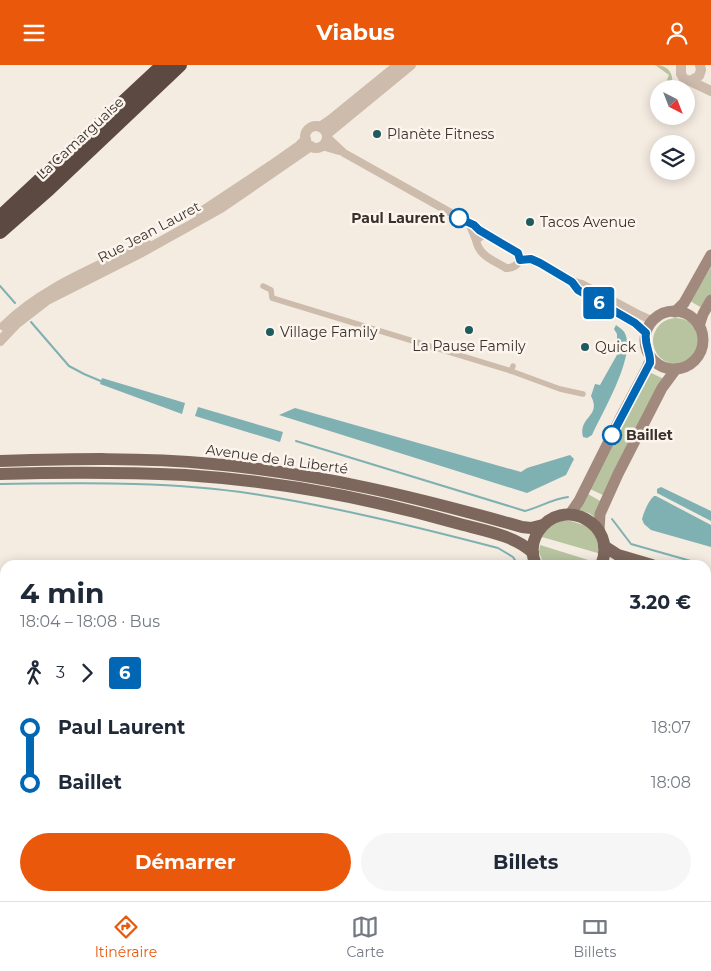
<!DOCTYPE html>
<html lang="fr">
<head>
<meta charset="utf-8">
<style>
	body { margin:0; font-family:Montserrat,sans-serif; background:#f6f6f7; color:#1f2937; height:100vh; display:flex; flex-direction:column; font-size:19px; white-space:nowrap }
	* { box-sizing:border-box; margin:0 }
	p { font-size:16px; color:#747a83 }
	.icon { flex:none; width:28px; height:28px; fill:none; stroke:currentColor; stroke-width:2; stroke-linecap:round; stroke-linejoin:round }
	.map { position:relative; flex:1; overflow:hidden }
	.drawer { position:absolute; left:0px; top:495px; width:711px; height:341px; display:flex; flex-direction:column; background:#fff; border-radius:15px 15px 0 0; box-shadow:0 2px 12px #0003 }
	.drawer>* { flex:none }
	.badge { padding:0 10px; border-radius:4px; font-size:18px; line-height:32px }
	.needle { width:32px; rotate:138deg }
	.controls { position:absolute; left:650px; top:15px; display:grid; gap:10px }
	.controls a { display:grid; place-items:center; width:45px; height:45px; border-radius:50%; background:#fff; box-shadow:0 2px 12px #0003; font-size:25px }
	.map>.badge { position:absolute; translate:-50% -50%; box-shadow:0 0 0 2px #fff }
	.legs { display:flex; align-items:center; gap:8px; height:55px; padding:0 20px; font-size:16px }
	.legs p { margin-inline-start:auto }
	.headline { display:flex; align-items:center; justify-content:space-between; height:85px; padding:0 20px }
	h1 { font-size:28px; font-weight:700; line-height:38px }
	.cta { display:flex; gap:10px; margin-top:auto; padding:10px 20px }
	.cta a { flex:1; height:58px; border-radius:30px; background:#ea580c; color:#fff; font-size:20px; font-weight:700; line-height:58px; text-align:center }
	.cta a+a { background:#f6f6f7; color:#1f2937 }
	ul { padding:0 20px; list-style:none }
	li { display:flex; align-items:center; gap:18px; height:55px; font-size:19px }
	li i { display:grid; place-items:center; width:8px; height:100%; margin:0 6px; background:currentColor }
	li i::after { content:''; width:12px; height:12px; margin:-6px; border:4px solid; border-radius:50%; background:#fff }
	li p { margin-inline-start:auto }
	li:first-child i { background:linear-gradient(#0000 50%,currentColor 0) }
	li:last-child i { background:linear-gradient(currentColor 50%,#0000 0) }
	header { display:flex; justify-content:space-between; align-items:center; height:65px; padding:0 20px; background:#ea580c; color:#fff; font-size:22px; font-weight:700 }
	.dock { display:flex; justify-content:space-around; align-items:center; height:70px; border-top:1px solid #e0e1e3; background:#fff; font-size:14px; color:#747a83 }
	.dock a { display:grid; justify-items:center; gap:2px }
	.dock .active { color:#ea580c }
	.map>svg:first-child { display:block }
	.green { fill:#b8c4a0 }
	.water { fill:#7fb0b2 }
	.lines { fill:none; stroke-linecap:round; stroke-linejoin:round }
	.stream { stroke:#7fb0b2; stroke-width:2 }
	.pedestrian { stroke:#cdbbac; stroke-width:5.5 }
	.minor { stroke:#cdbbac; stroke-width:8 }
	.tertiary { stroke:#cdbbac; stroke-width:10 }
	.secondary { stroke:#a18a7d; stroke-width:11 }
	.primary { stroke:#7d675c; stroke-width:12 }
	.motorway { stroke:#5c4a42; stroke-width:14 }
	.line-1-casing { stroke:#fff; stroke-width:11 }
	.line-1 { stroke:#0166b3; stroke-width:8 }
	.poi-dot { fill:#1f5a5e; stroke:#fbf5ee; stroke-width:2 }
	.stop-1-dot { fill:#fff; stroke:#0166b3; stroke-width:2.5 }
	.labels { text-anchor:middle; dominant-baseline:central; stroke-width:5; stroke-linejoin:round; paint-order:stroke }
	.poi-label { font-size:14px; fill:#3b302b; stroke:#fbf5ee; text-anchor:start }
	.street-label { font-size:14px; fill:#3b302b; stroke:#fbf5ee }
	.stop-label { font-size:14px; font-weight:bold; fill:#3b302b; stroke:#fbf5ee; text-anchor:end }
</style>
</head>
<body>
<header><svg class="icon" aria-label="menu" viewBox="0 0 24 24"><path d="M4 6h16M4 12h16M4 18h16"/></svg>Viabus<svg class="icon" aria-label="person" viewBox="0 0 24 24"><circle cx="12" cy="8" r="4"/><path d="M4 21q1-7 8-7t8 7"/></svg></header>
<div class="map">
<svg width="711" height="836" viewBox="0 0 711 836">
	<rect width="100%" height="100%" fill="#f4ebe1"/>
	<!-- green -->
	<g class="green">
		<path d="M655 0C668 0 674 8 672 20L674 22 672 24H667L670 18 667 15 669 10Z"/>
		<polygon points="711,202 711,229 702,243 690,236"/>
		<circle cx="676" cy="276" r="23"/>
		<polygon points="649,307 664,314 605,431 590,424"/>
		<polygon points="588,429 602,437 597,454 589,448 577,445"/>
		<polygon points="557,456 571,456 593,463 601,489 542,472 549,462"/>
		<polygon points="540,480 598,498 597,500 544,500 539,487"/>
		<polygon points="711,724 711,760 706,759 706,728"/>
		<polygon points="98,831 181,831 181,836 100,836"/>
	</g>
	<!-- water -->
	<g class="water">
		<path d="M616 260C620 263 625 266 626 271 634 294 602 348 592 370L587 373 583 372C578 351 602 352 591 331L595 319 600 320 622 281 617 276V269L614 264Z"/>
		<polygon points="102,313 185,338 182,349 100,319"/>
		<polygon points="198,342 283,367 280,377 195,351"/>
		<polygon points="295,343 521,407 527,403 570,390 574,394 566,410 527,428 279,350"/>
		<polygon points="661,422 711,446 711,456 657,428 657,424"/>
		<path d="M654 431H656L711 460V482L651 465 644 459 642 454C644 447 648 436 654 431Z"/>
	</g>
	<g class="lines">
		<!-- stream -->
		<g class="stream">
			<polyline points="0,221 15,238"/>
			<polyline points="31,257 69,301 84,309 103,317"/>
			<path d="M296 376 525 446C540 442 552 434 568 432"/>
			<path d="M0 419C84 418 170 416 254 429 336 442 417 462 498 483L513 492 518 500"/>
			<polyline points="612,454 631,479 705,500"/>
			<polyline points="706,549 711,551"/>
			<polyline points="0,571 5,575"/>
			<polyline points="422,831 431,836"/>
		</g>
		<!-- pedestrian -->
		<g class="pedestrian">
			<polyline points="263,221 271,225 272,233 511,306"/>
			<polyline points="513,301 511,306 560,324 583,329"/>
		</g>
		<!-- minor -->
		<g class="minor">
			<path d="M327 72 344 88 469 158C474 160 475 161 479 164 490 173 506 180 518 188L520 195C517 201 513 203 506 203 493 195 479 191 476 175L486 168"/>
			<polyline points="322,81 339,86"/>
			<polyline points="469,158 476,175"/>
			<path d="M520 195C544 193 559 215 582 219L640 250 649 254 654 255"/>
			<polyline points="572,217 579,225 635,258 646,268"/>
			<polyline points="706,779 708,785 706,809"/>
			<polyline points="185,831 186,836"/>
			<polyline points="700,836 701,831"/>
		</g>
		<!-- tertiary -->
		<g class="tertiary">
			<polyline points="681,0 681,9 684,14 690,16 699,11 701,5 700,0"/>
			<polyline points="690,16 711,26"/>
			<circle cx="316" cy="72" r="11"/>
			<polyline points="320,62 333,53 398,0"/>
			<polyline points="327,69 411,0"/>
			<polyline points="200,148 272,100 299,81 306,74"/>
			<path d="M4 261C43 222 98 202 146 178"/>
			<polyline points="0,276 16,259 47,235 142,187 221,143 311,81"/>
		</g>
		<!-- secondary -->
		<g class="secondary">
			<circle cx="674" cy="275" r="29"/>
			<polyline points="675,247 684,238 711,190"/>
			<polyline points="699,261 703,249 711,235"/>
			<polyline points="570,449 579,436 623,348 647,303 651,293"/>
			<polyline points="599,466 600,449 618,409 662,323 676,304"/>
			<polyline points="0,563 5,567"/>
			<polyline points="442,831 453,836"/>
			<polyline points="375,836 377,831"/>
			<polyline points="386,836 388,831"/>
		</g>
		<!-- primary -->
		<g class="primary">
			<path d="M0 396C71 394 142 392 213 399 318 408 420 433 522 462L531 463 543 460"/>
			<path d="M0 409C62 407 123 407 185 410 276 416 368 433 456 458 481 465 515 470 533 488"/>
			<polyline points="604,481 618,490 652,500"/>
			<path d="M536 500C531 489 532 477 538 467 562 429 619 459 601 500"/>
			<polyline points="706,518 711,520"/>
			<polyline points="706,533 711,534"/>
		</g>
		<!-- motorway -->
		<g class="motorway">
			<polyline points="0,152 163,0"/>
			<polyline points="0,167 49,124 180,0"/>
		</g>
	</g>
	<g class="lines">
		<!-- line-1 casing -->
		<g class="line-1-casing">
			<path id="line-1" d="M459 153 474 160 479 165 518 188 520 195 531 194 540 198 572 217 578 225 635 258 646 268C644 280 651 288 650 298L612 370"/>
		</g>
		<!-- line-1 -->
		<use href="#line-1" class="line-1"/>
	</g>
	<!-- markers -->
	<g class="poi-dot">
		<circle cx="377" cy="69" r="5"/>
		<circle cx="530" cy="157" r="5"/>
		<circle cx="469" cy="265" r="5"/>
		<circle cx="270" cy="267" r="5"/>
		<circle cx="585" cy="282" r="5"/>
	</g>
	<g class="stop-1-dot">
		<circle cx="459" cy="153" r="9"/>
		<circle cx="612" cy="370" r="9"/>
	</g>
	<g class="labels">
		<!-- poi labels -->
		<g class="poi-label">
			<text x="387" y="69">Planète Fitness</text>
			<text x="540" y="157">Tacos Avenue</text>
			<text x="280" y="267">Village Family</text>
			<text x="469" y="281" text-anchor="middle">La Pause Family</text>
			<text x="595" y="282">Quick</text>
		</g>
		<!-- street labels -->
		<g class="street-label">
			<text transform="translate(80 73) rotate(-43)">La Camarguaise</text>
			<text transform="translate(149 167) rotate(-28)">Rue Jean Lauret</text>
			<text transform="translate(277 394) rotate(8)">Avenue de la Liberté</text>
		</g>
		<!-- stop labels -->
		<g class="stop-label">
			<text x="445" y="153">Paul Laurent</text>
			<text x="626" y="370" text-anchor="start">Baillet</text>
		</g>
	</g>
</svg>
<div class="controls">
<a><svg class="needle" viewBox="-14 -14 28 28"><path d="M0-13l5 13h-10z" fill="#e53935"/><path d="M0 13l5-13h-10z" fill="#747a83"/></svg></a>
<a><svg class="icon" aria-label="layers" viewBox="0 0 24 24"><path d="M12 4l9 5-9 5-9-5zM3 14l9 5 9-5"/></svg></a>
</div>
<b class="badge" style="left:599px;top:238px;background:#0166b3;color:#fff">6</b>
<section class="drawer">
<div class="headline"><div><h1>4 min</h1><p>18:04 – 18:08 · Bus</p></div><b>3.20 €</b></div>
<div class="legs"><svg class="icon" aria-label="walk" viewBox="0 0 24 24"><circle cx="13" cy="4" r="2"/><path d="M13 8l-2 6 4 7M11 14l-3 7M7 12l3-4h3l4 4"/></svg>3<svg class="icon" aria-label="forward" viewBox="0 0 24 24"><path d="M9 5l7 7-7 7"/></svg><b class="badge" style="background:#0166b3;color:#fff">6</b></div>
<ul>
<li><i style="color:#0166b3"></i><b>Paul Laurent</b><p>18:07</p></li>
<li><i style="color:#0166b3"></i><b>Baillet</b><p>18:08</p></li>
</ul>
<div class="cta"><a>Démarrer</a><a>Billets</a></div>
</section>
</div>
<nav class="dock">
<a class="active"><svg class="icon" aria-label="directions" viewBox="0 0 24 24"><path d="M12 3l9 9-9 9-9-9zM9 14v-3h6M13 9l2 2-2 2"/></svg>Itinéraire</a>
<a><svg class="icon" aria-label="map" viewBox="0 0 24 24"><path d="M3 6l6-2 6 2 6-2v14l-6 2-6-2-6 2zM9 4v14M15 6v14"/></svg>Carte</a>
<a><svg class="icon" aria-label="tickets" viewBox="0 0 24 24"><path d="M3 7h18v10H3zM15 7v10"/></svg>Billets</a>
</nav>
</body>
</html>
